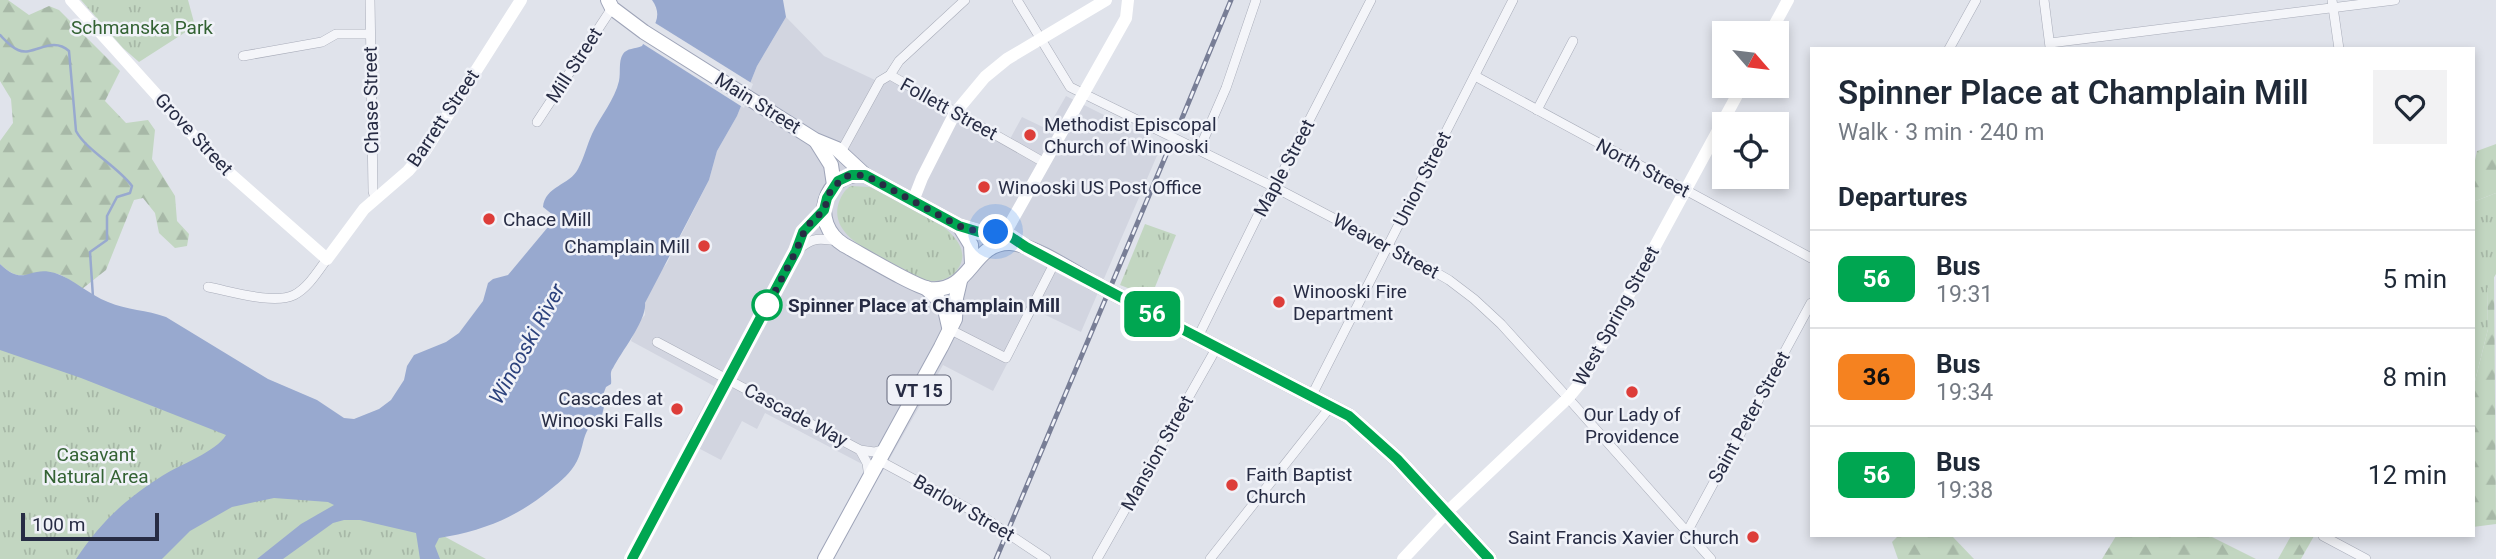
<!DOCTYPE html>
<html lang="en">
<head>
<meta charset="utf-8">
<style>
	body { margin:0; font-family:Roboto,sans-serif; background:#f2f2f3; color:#1f2937; height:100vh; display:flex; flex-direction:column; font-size:26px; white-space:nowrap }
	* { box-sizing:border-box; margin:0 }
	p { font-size:23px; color:#747a83 }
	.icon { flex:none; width:38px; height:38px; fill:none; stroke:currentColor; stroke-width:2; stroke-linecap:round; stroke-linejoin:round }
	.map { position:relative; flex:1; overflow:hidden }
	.details { position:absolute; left:1810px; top:47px; width:665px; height:490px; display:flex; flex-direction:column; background:#fff; border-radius:0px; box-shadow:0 4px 10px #0003 }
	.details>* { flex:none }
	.badge { padding:0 14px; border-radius:10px; font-size:24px; line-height:46px }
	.needle { width:46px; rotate:118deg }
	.buttons { position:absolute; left:1712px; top:21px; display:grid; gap:14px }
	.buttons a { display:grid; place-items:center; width:77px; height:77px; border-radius:0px; background:#fff; box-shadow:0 4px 10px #0003; font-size:35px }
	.scale { position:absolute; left:21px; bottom:18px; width:138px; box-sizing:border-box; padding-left:7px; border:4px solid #272c44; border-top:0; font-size:19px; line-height:24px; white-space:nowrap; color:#272c44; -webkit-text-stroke:5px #f0f2f8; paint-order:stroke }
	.you { position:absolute; width:35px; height:35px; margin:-18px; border:5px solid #fff; border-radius:50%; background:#1a73e8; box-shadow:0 0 0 10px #1a73e833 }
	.map>.badge { position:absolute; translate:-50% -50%; box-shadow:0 0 0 4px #fff }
	h2 { padding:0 28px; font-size:26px; line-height:63px }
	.round { display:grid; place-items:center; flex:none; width:74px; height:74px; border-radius:0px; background:#f2f2f3 }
	.headline { display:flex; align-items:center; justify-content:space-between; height:119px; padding:0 28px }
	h1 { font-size:33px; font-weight:600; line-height:52px }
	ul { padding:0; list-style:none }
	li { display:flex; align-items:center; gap:21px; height:98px; padding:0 28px; border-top:2px solid #e0e1e3 }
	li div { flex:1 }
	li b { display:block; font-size:26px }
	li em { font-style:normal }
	li .badge { min-width:77px; font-weight:700; text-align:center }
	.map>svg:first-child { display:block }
	.built { fill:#d2d5e0 }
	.forest { fill:url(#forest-firs) }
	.park { fill:url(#park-tufts) }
	.water { fill:#98a9cf }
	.pier { fill:#e0e3eb }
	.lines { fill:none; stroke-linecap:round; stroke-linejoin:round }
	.stream { stroke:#98a9cf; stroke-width:2.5 }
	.street-casing { stroke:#a8acb9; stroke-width:10 }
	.primary-casing { stroke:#9ea4b8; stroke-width:16 }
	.street { stroke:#f4f5f9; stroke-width:9 }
	.secondary { stroke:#fff; stroke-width:12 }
	.primary { stroke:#fff; stroke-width:14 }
	.rail-casing { stroke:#787e96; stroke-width:5 }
	.rail { stroke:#f0f2f8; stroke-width:2.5; stroke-dasharray:8; stroke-linecap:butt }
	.primary-bridge-casing { stroke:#9ea4b8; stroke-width:16; stroke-linecap:butt }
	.primary-bridge { stroke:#fff; stroke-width:14 }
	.line-casing { stroke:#fff; stroke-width:16 }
	.line { stroke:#00a651; stroke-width:10 }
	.walk { stroke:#272c44; stroke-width:7; stroke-dasharray:0 12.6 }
	.poi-dot { fill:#dd3d39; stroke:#f0f2f8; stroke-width:2.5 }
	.stop-dot { fill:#fff; stroke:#00a651; stroke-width:3.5 }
	.labels { text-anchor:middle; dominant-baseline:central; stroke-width:5; stroke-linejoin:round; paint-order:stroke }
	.shield { fill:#f0f2f8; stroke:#63677a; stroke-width:2 }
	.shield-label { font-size:18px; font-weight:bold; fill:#272c44 }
	.park-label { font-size:19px; fill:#336233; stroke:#f0f2f8 }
	.street-label { font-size:19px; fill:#272c44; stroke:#f0f2f8 }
	.poi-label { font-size:19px; fill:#272c44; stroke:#f0f2f8; text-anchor:start }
	.stop-label { font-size:19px; font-weight:bold; fill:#272c44; stroke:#f0f2f8; text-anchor:start }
	.water-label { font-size:21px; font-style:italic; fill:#2c427d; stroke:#f0f2f8 }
</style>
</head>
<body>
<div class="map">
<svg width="2496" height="559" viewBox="0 0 2496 559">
	<defs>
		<pattern id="forest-firs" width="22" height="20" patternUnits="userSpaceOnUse" patternTransform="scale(1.75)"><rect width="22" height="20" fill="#c2d6c1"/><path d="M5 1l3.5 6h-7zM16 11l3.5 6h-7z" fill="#a7b8a7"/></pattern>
		<pattern id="park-tufts" width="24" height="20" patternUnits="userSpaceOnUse" patternTransform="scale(1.75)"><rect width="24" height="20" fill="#c2d6c1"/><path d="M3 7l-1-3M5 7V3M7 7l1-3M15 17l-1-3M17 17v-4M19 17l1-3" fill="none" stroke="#a7b8a7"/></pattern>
	</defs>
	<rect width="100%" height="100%" fill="#e0e3eb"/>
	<!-- built -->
	<polygon class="built" points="786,17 824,56 875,80 896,77 1010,139 1022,117 1047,129 1066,96 1162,144 1081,332 1035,310 993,391 943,365 881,474 765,413 757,429 742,421 721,460 685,441 714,386 631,341 637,324 645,315 645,303 660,272 667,263 709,180 717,151 737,116 757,66"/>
	<!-- forest -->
	<g class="forest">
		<path d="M0 0H8L29 15 49 6 59 10 120 71 105 101 126 123 148 120 155 130 152 159 175 196 177 221 189 234 187 246 175 248 159 233 155 213 143 198 134 200 106 270 82 289C74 283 63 274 53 273 29 270 21 285 0 264V141L13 123 11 99 0 81Z"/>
		<polygon points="2496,144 2496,193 2473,202 2473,169 2477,151"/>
		<polygon points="2494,274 2496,524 2473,527 2473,389 2488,329 2487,289"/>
		<polygon points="1898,536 1952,536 1974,559 1898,559 1892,542"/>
		<polygon points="2116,536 2210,536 2256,559 2102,559"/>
		<polygon points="2291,536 2314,536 2301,559 2278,559"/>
	</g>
	<!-- park -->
	<g class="park">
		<polygon points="81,0 188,0 195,26 139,62 123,48"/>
		<path d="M851 186 870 187 880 191C902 203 984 235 957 270 952 277 943 281 934 281 922 282 910 272 900 267 877 255 827 236 839 202 842 195 844 190 851 186Z"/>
		<polygon points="2496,193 2496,274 2487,289 2488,329 2473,389 2473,202"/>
		<polygon points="1145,224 1176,235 1151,297 1120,285"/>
		<polygon points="0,327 228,419 486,559 0,559"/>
	</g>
	<!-- water -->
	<path class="water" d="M652 0H783L786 17 757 66 737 116 717 151 709 180 645 303C647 320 621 352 613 368 609 373 612 378 611 384L606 387 601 400 604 407 602 415C580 430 586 443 577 461 571 473 561 481 551 489 518 517 482 531 439 538L435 546 440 559H420L416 533 360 520H344L333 523 283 559H257L301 524 334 505 328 502 274 498 232 507 190 531 162 559H76C101 522 124 500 162 476 179 465 216 452 226 435L81 378 0 350V264C25 288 28 265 55 273 74 279 89 295 108 302 127 310 147 310 166 317L268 379 317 400 344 418 354 419 379 409 391 400 404 380 407 366 414 355 446 342 459 333 483 301 488 283 493 279 508 275 553 221V215L543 207C545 186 570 185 578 169 584 158 587 145 592 134 600 117 615 99 619 81 621 72 618 62 623 54 627 48 635 49 642 46 651 29 665 18 652 0Z"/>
	<!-- pier -->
	<polygon class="pier" points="652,21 753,84 744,108 640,42"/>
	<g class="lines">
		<!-- stream -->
		<path class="stream" d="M0 35C5 40 11 47 18 50 34 57 51 35 69 51L76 131C86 150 117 166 132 186L130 193 117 197 107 216V240L90 252 93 297"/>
		<!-- street casing -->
		<g class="street-casing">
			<g id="street">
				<polyline points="370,0 373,191 375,199"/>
				<polyline points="1017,0 1070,87 1274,187 1421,264 1449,280 1474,299 1501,324 1568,398 1711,559"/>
				<polyline points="2044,0 2050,47"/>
				<polyline points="2332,0 2339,49"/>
				<polyline points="2050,43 2395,0"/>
				<polyline points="1949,49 1976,0"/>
				<polyline points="243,56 322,42 336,34 370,34"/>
				<polyline points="890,75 1045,163"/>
				<polyline points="1475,76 1811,258"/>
				<polyline points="1537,110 1573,41"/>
				<polyline points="537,122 612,8"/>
				<polyline points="1199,150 1226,88 1256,0"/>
				<polyline points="841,152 880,81 890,75 899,61 965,0"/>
				<path d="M798 250C812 237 820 238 838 241"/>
				<path d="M208 287C230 291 274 305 294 295 308 288 318 271 327 259"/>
				<polyline points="949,329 1006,358 1055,262"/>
				<polyline points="1198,337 1266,199 1278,181 1371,0"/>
				<polyline points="657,342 860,450 874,452 886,449"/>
				<polyline points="1312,395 1513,0"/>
				<polyline points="860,450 867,463 869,478"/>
				<polyline points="880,461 980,515 1046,559"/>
				<polyline points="1687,532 1811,303"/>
				<polyline points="2323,536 2366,559"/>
				<path d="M632 559 796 251C802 232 809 223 824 210"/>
				<polyline points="1097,559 1217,347"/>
				<polyline points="1210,559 1331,406"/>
			</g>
		</g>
		<!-- primary casing -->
		<g class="primary-casing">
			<g id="primary">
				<polyline points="608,0 612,8 644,32 815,140 837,149 865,175 959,226 979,232 1005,233 1026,247"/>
				<polyline points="816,141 831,165 834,185"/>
				<path d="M865 175C823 171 809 223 844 245 861 254 915 287 930 289 971 293 972 242 1010 243 1031 244 1073 271 1092 282"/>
				<polyline points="960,227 971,245 972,263"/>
				<polyline points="926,288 944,305 949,327"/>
				<polyline points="1126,300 1349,416 1397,459 1489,559"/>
				<polyline points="825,559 941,347 955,319 956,298 960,281"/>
			</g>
		</g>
		<!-- street -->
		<use href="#street" class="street"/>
		<!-- secondary -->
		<g class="secondary">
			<polyline points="71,0 218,163 327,259 364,209 408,171 425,151 521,0"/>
			<polyline points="1770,33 1788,0"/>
			<polyline points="913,201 922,178 955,113 985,77 1007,59 1106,0"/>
			<polyline points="1005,233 1126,18 1128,0"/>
			<polyline points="1403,559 1447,512 1568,398 1582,381 1742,86"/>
		</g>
		<!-- primary -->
		<use href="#primary" class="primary"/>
		<!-- rail casing -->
		<g class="rail-casing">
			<g id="rail">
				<polyline points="1178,128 1231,0"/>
				<polyline points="996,559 1169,148"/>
			</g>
		</g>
		<!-- rail -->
		<use href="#rail" class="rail"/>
		<!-- primary-bridge casing -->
		<g class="primary-bridge-casing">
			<polyline id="primary-bridge" points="1092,282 1126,300"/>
		</g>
		<!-- primary-bridge -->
		<use href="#primary-bridge" class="primary-bridge"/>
	</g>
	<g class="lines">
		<!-- line casing -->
		<g class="line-casing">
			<polyline id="line" points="632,559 796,251 803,232 824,210 827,198 838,181 851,175 865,175 959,226 979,232 1005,233 1026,247 1126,300 1349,416 1397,459 1489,559"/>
		</g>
		<!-- line -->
		<use href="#line" class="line"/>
		<!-- walk -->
		<polyline class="walk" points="767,305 766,309 796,251 806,227 824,210 831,189 846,176 865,175 959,226 979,232 996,232"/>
	</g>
	<!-- markers -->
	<g class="poi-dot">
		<circle cx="1030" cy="135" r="7"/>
		<circle cx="984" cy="187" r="7"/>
		<circle cx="489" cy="219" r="7"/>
		<circle cx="704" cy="246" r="7"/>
		<circle cx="1279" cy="302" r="7"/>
		<circle cx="1632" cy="392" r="7"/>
		<circle cx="677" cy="409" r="7"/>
		<circle cx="1232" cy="485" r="7"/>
		<circle cx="1753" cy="537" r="7"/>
	</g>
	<circle class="stop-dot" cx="767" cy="305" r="14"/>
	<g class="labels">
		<!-- shield labels -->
		<rect class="shield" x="887.5" y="375.5" width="63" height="29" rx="5"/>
		<g class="shield-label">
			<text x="919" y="390">VT 15</text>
		</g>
		<!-- park labels -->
		<g class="park-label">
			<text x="142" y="27">Schmanska Park</text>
			<text x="96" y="454">Casavant<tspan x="96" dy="22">Natural Area</tspan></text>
		</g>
		<!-- street labels -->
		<g class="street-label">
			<text transform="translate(574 65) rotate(-57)">Mill Street</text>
			<text transform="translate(371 100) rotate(-91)">Chase Street</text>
			<text transform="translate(758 103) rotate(32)">Main Street</text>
			<text transform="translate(949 109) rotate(29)">Follett Street</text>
			<text transform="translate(443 118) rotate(-56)">Barrett Street</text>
			<text transform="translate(194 134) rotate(47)">Grove Street</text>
			<text transform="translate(1284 168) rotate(-62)">Maple Street</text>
			<text transform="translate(1643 168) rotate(28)">North Street</text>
			<text transform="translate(1422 179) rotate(-63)">Union Street</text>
			<text transform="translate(1386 246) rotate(28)">Weaver Street</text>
			<text transform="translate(1616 316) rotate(-61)">West Spring Street</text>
			<text transform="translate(796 415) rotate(28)">Cascade Way</text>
			<text transform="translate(1749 417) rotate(-61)">Saint Peter Street</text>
			<text transform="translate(1157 453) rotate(-61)">Mansion Street</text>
			<text transform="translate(964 508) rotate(30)">Barlow Street</text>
		</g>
		<!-- poi labels -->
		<g class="poi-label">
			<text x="1044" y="124">Methodist Episcopal<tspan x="1044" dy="22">Church of Winooski</tspan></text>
			<text x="998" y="187">Winooski US Post Office</text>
			<text x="503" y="219">Chace Mill</text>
			<text x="690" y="246" text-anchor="end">Champlain Mill</text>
			<text x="1293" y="291">Winooski Fire<tspan x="1293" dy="22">Department</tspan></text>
			<text x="663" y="398" text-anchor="end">Cascades at<tspan x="663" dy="22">Winooski Falls</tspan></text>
			<text x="1632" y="414" text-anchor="middle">Our Lady of<tspan x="1632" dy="22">Providence</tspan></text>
			<text x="1246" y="474">Faith Baptist<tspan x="1246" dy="22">Church</tspan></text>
			<text x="1739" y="537" text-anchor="end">Saint Francis Xavier Church</text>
		</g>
		<!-- stop labels -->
		<g class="stop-label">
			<text x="788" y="305">Spinner Place at Champlain Mill</text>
		</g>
		<!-- water labels -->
		<g class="water-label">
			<text transform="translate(527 344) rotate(-61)">Winooski River</text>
		</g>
	</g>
</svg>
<div class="buttons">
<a><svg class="needle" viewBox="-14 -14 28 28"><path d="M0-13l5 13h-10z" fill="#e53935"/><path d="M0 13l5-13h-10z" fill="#747a83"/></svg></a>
<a><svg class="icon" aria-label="locate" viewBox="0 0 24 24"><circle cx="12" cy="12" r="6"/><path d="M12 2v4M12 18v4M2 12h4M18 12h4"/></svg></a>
</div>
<div class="scale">100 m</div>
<div class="you" style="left:996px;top:232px"></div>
<b class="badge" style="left:1152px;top:314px;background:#00a651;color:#fff">56</b>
<section class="details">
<div class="headline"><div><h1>Spinner Place at Champlain Mill</h1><p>Walk · 3 min · 240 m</p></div><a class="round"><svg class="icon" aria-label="heart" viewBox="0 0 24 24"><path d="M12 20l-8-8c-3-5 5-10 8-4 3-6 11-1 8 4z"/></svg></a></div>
<h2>Departures</h2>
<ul>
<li><span class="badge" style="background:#00a651;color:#fff">56</span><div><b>Bus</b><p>19:31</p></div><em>5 min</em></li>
<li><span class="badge" style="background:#f58220;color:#111">36</span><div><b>Bus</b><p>19:34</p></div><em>8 min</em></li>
<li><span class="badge" style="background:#00a651;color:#fff">56</span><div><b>Bus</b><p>19:38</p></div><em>12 min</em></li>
</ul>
</section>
</div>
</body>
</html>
